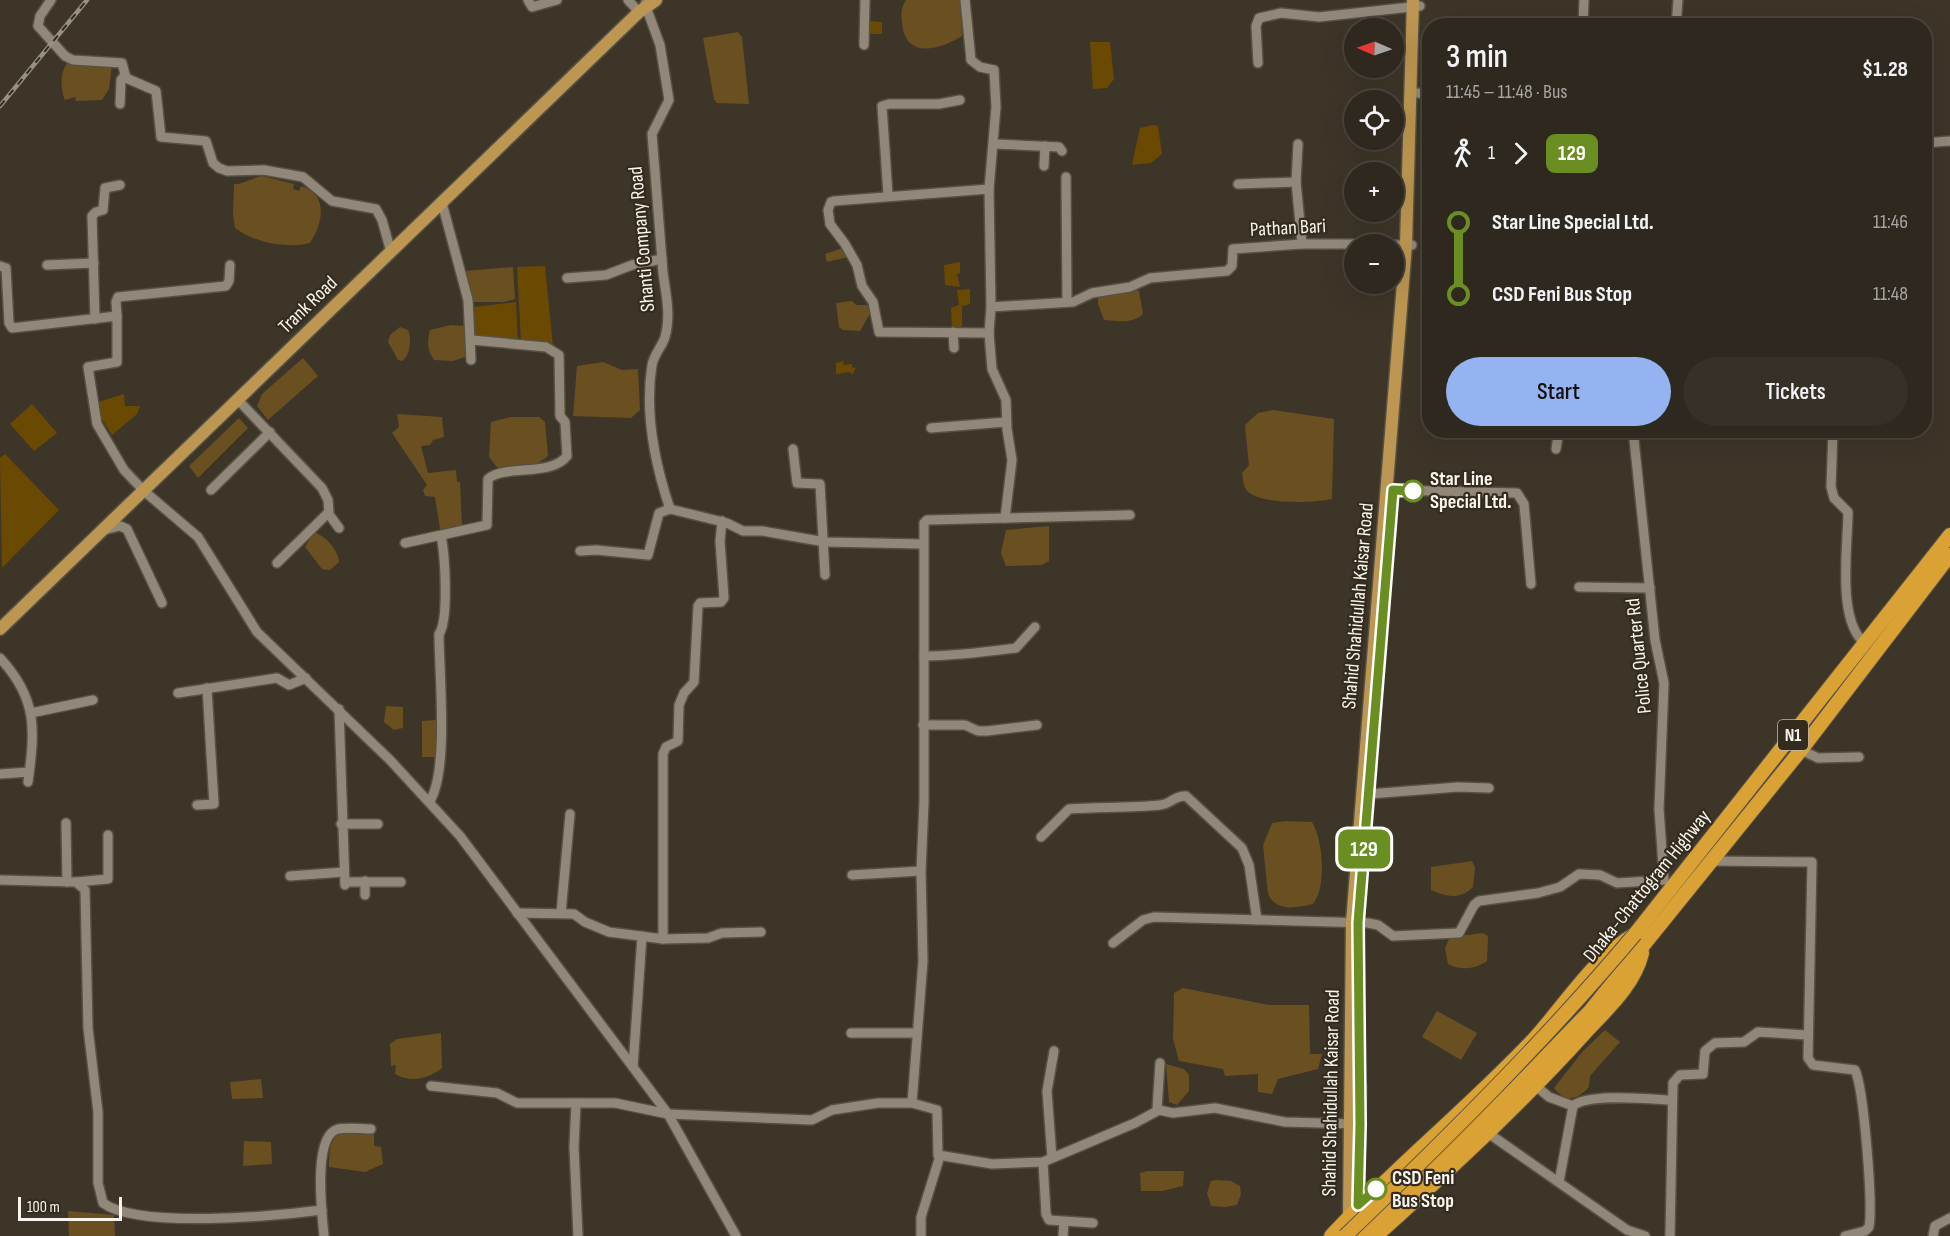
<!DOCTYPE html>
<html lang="en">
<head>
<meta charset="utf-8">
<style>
	body { margin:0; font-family:"Sofia Sans Condensed",sans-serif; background:#363027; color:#f1f3f6; height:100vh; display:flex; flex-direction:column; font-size:22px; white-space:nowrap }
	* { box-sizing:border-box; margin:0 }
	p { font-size:20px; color:#a7a6a4 }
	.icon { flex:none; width:33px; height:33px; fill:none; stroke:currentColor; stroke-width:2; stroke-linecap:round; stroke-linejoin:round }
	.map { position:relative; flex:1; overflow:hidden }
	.drawer { position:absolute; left:1422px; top:18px; width:510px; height:420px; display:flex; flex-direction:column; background:#2e281e; border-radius:24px; box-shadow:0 6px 24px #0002,0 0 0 2px #49443c }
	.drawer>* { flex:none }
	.badge { padding:0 12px; border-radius:9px; font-size:21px; line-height:39px }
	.needle { width:39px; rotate:272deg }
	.controls { position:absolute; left:1344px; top:18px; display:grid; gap:12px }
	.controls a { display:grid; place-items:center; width:60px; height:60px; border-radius:50%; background:#2e281e; box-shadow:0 6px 24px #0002,0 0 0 2px #49443c; font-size:30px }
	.scale { position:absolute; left:18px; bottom:15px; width:104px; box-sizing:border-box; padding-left:6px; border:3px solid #f9f4ec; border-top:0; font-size:16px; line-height:21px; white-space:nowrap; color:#f9f4ec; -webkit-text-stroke:4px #332b1e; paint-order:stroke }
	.map>.badge { position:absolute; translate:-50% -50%; box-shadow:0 0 0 3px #fff }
	.legs { display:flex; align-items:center; gap:9px; height:66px; padding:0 24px; font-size:20px }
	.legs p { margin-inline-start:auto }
	.summary { display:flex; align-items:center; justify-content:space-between; height:102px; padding:0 24px }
	h1 { font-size:33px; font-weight:600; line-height:45px }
	.cta { display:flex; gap:12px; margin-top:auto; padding:12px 24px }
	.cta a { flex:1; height:69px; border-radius:36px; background:#95b2f1; color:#111; font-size:24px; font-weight:600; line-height:69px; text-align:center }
	.cta a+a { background:#363027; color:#f1f3f6 }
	ul { padding:0 24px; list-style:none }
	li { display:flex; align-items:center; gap:21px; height:72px; font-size:22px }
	li i { display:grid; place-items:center; width:9px; height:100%; margin:0 8px; background:currentColor }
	li i::after { content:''; width:15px; height:15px; margin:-8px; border:4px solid; border-radius:50%; background:#2e281e }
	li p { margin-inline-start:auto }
	li:first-child i { background:linear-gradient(#0000 50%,currentColor 0) }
	li:last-child i { background:linear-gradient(currentColor 50%,#0000 0) }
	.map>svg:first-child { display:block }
	.green { fill:#6a4a03 }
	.water { fill:#6a4f21 }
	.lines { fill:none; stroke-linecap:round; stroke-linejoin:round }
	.minor-casing { stroke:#575145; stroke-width:12 }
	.major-casing { stroke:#575145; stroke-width:15 }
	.highway-casing { stroke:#575145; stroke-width:16 }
	.minor { stroke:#92887a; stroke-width:9 }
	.major { stroke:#bd9751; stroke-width:12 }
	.highway { stroke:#daa135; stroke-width:14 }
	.rail-casing { stroke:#979085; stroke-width:4.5 }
	.rail { stroke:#332b1e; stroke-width:2; stroke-dasharray:7; stroke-linecap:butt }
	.highway-bridge-casing { stroke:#575145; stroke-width:16; stroke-linecap:butt }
	.highway-bridge { stroke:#daa135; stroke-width:14 }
	.line-1-casing { stroke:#fff; stroke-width:14 }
	.line-1 { stroke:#6b8e23; stroke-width:9 }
	.stop-1-dot { fill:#fff; stroke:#6b8e23; stroke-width:3 }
	.labels { text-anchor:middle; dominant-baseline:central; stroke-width:4.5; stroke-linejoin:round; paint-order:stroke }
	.shield { fill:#332b1e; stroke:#beb8ae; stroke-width:1.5 }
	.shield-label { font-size:18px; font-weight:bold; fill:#f9f4ec }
	.street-label { font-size:20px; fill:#f9f4ec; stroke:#332b1e }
	.stop-label { font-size:20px; font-weight:bold; fill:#f9f4ec; stroke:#332b1e; text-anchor:start }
</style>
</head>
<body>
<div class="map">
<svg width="1950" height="1236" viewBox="0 0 1950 1236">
	<rect width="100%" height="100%" fill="#3d3528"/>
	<!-- green -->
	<g class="green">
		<polygon points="869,21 882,22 882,34 869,34"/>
		<polygon points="1090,42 1110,42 1114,79 1107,88 1093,89"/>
		<polygon points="1153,125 1158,126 1162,154 1151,163 1132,165 1140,128"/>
		<polygon points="960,262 960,273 957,274 960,287 945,285 944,265"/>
		<polygon points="545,266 553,346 521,342 517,267"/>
		<polygon points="970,289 970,304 962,306 962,327 952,329 951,308 959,305 957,290"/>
		<polygon points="516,302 518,341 475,335 473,307"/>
		<polygon points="844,361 843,365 852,364 852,367 856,368 852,375 850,372 836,374 836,363"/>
		<polygon points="124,394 125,406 140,406 137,414 112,435 102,419 98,402"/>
		<polygon points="32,404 57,433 34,451 10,424"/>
		<polygon points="5,454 59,510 2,568 0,458"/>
	</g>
	<!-- water -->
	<g class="water">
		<path d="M906 0H961L962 36C939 50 905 60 902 22 901 14 901 7 906 0Z"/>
		<polygon points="738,32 742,37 749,104 717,103 714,99 703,38"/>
		<path d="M69 61 112 65 109 89 102 100 76 101 75 97 65 100C60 88 60 70 69 61Z"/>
		<path d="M262 176 294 184 293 189 299 191 301 186C329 195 323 223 310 243 287 249 255 243 235 228L233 215 234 184C245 184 252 178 262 176Z"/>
		<polygon points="843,248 848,257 827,262 825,254"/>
		<polygon points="513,267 515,299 504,302 470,302 465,271"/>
		<path d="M1130 288 1139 291 1143 314C1133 324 1116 321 1104 320L1098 304V293Z"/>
		<polygon points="852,301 856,305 867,305 871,312 860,331 843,330 839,327 836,303"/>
		<path d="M451 325 467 326 468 356 453 361 434 360C427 350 427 342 430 330Z"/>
		<path d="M400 327 408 330C412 339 410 356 402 361L398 360 388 342 390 335Z"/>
		<polygon points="303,358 318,376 268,420 257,406 262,394"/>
		<polygon points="603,362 622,370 638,369 640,410 631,418 573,416 577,366"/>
		<path d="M1273 410 1334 419 1332 499C1314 503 1255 506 1245 488 1243 484 1243 477 1242 473L1249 465 1245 425 1258 413Z"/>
		<polygon points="397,414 442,417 444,437 433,440 430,445 421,446 428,473 456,470 457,482 460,482 462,526 444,532 440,529 435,497 425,496 423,490 427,485 392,433 399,427"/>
		<path d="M511 417H539L545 422 548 456C538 465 511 476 498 468 495 465 492 460 489 457L491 422Z"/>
		<polygon points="239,418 248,428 198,478 189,466"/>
		<polygon points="1049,526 1049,561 1042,565 1006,566 1001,553 1006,530"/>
		<path d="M314 532C325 536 338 549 339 562L330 570 322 569 305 547Z"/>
		<polygon points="386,706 403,707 403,728 394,730 384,722"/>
		<polygon points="436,720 437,757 422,757 422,721"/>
		<path d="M1285 821 1312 822C1323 840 1327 887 1313 904 1297 908 1276 912 1268 894L1263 845 1272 823Z"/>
		<path d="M1472 861 1475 867 1473 887C1460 900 1446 897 1431 890V867Z"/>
		<path d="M1483 933 1488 936 1487 961C1475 969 1461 971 1448 964L1445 948 1450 937Z"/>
		<polygon points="1183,988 1269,1005 1309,1005 1310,1054 1322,1054 1318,1069 1278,1079 1272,1094 1258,1092 1258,1074 1225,1076 1223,1069 1179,1061 1173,1039 1174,993"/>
		<polygon points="1437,1011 1477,1033 1461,1060 1422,1037"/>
		<path d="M1605 1030 1620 1042 1590 1076 1589 1087C1577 1100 1566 1103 1554 1088L1583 1051Z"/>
		<path d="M441 1033 442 1068C428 1079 411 1083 395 1074L396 1065 391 1066 390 1044 397 1039Z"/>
		<polygon points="1166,1064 1184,1069 1189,1075 1189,1091 1177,1105 1169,1102"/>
		<polygon points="261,1079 263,1098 232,1099 230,1082"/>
		<path d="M374 1131V1146L381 1147 383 1164 365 1172 329 1167C329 1154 329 1141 340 1132Z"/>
		<polygon points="244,1141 271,1142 272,1164 243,1166"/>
		<polygon points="1147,1171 1184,1171 1183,1186 1162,1191 1141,1191 1140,1173"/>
		<polygon points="1215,1180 1231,1181 1240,1186 1241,1194 1237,1205 1225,1207 1211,1206 1207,1193 1211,1181"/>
		<polygon points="68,1211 114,1215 115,1236 69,1236"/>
	</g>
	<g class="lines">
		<!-- minor casing -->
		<g class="minor-casing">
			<g id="minor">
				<polyline points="51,0 40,16 38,26 65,56 73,60 122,63 126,78 156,91 161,137 206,141 213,163 219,168 227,171 264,170 303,177 332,201 376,209 382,220 391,252"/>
				<polyline points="528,0 532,7 557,0"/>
				<polyline points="628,0 639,12"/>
				<polyline points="965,0 971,60 980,67 994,70 996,107 989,189 991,307 989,333 992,369 1006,400 1007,429 1012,460 1005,518"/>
				<path d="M645 4 660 45 669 100 652 134 663 273C666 294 671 316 665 337 662 347 654 354 652 365 644 414 655 464 670 509"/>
				<polyline points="1583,26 1584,0"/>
				<polyline points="1676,26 1678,0"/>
				<polyline points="864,45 865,0"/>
				<polyline points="1258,63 1256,26 1259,18 1281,13 1319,17 1420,6"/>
				<polyline points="1417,93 1430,94"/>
				<polyline points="120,104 121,80 125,75"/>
				<polyline points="1924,143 1950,141"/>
				<polyline points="994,144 1059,147 1062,151"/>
				<polyline points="1298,144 1296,182 1302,244"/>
				<polyline points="1044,166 1045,146"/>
				<polyline points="1066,177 1067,302"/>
				<polyline points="1238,184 1296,182"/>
				<polyline points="989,189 834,201 831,202 828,210 830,224 845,244 857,265 862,286 873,302 879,332 989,333"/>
				<polyline points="888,195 882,106 889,104 939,104 960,100"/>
				<polyline points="442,203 468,300 471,360"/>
				<polyline points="1394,245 1412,245"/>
				<polyline points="47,265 94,263"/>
				<polyline points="0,266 6,268 9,323 12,328 117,316 117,362 88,367 97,424 124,470 144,491 198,537 257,632 390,760 460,836 668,1114 736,1236"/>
				<polyline points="567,278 606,275 632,265 662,259"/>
				<polyline points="991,307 1073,302 1092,293 1130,287 1150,278 1227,271 1232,266 1233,249 1302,244 1381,244"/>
				<polyline points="117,316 116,302 118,297 226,286 229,281 230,265"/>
				<polyline points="95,319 92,216 96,212 103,210 105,188 120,185"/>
				<polyline points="953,332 954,348"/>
				<polyline points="238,400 322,488 328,500 329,512 277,563"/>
				<polyline points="931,428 1006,422"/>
				<path d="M1833 430 1831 487 1834 498 1848 512C1848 545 1836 623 1866 644"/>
				<polyline points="793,449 797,483 820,484 825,575"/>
				<polyline points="1556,449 1559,430"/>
				<polyline points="211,490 270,432"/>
				<polyline points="1393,490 1517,493 1524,504 1531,584"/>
				<polyline points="328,513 339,528"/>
				<polyline points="104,530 120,526 127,529 162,603"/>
				<path d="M405 543 487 525 488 479C505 464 551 477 567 456L565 422 560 416 559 355 546 347 472 340"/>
				<polyline points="580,551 596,550 648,555 659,513 670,509 727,523 743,531 762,531 825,542 923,544"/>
				<polyline points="1579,587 1650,588"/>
				<path d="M924 656C955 656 985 652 1016 648L1035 627"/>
				<path d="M0 658C38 699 35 730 28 782"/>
				<polyline points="178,693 277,678 289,685 306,678"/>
				<polyline points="339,709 345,885"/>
				<polyline points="31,713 93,700"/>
				<polyline points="923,725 965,725 978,731 987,731 1037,725"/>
				<polyline points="1801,750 1818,758 1859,757"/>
				<polyline points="0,774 29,772"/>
				<polyline points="1369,794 1458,787 1489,788"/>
				<path d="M430 801C449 769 439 674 439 634 449 620 445 555 441 536"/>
				<polyline points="197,805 214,804 207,688"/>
				<polyline points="66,823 67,882"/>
				<polyline points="341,824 378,824"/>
				<path d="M1041 837 1069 809C1100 807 1130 808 1160 805 1171 804 1175 795 1186 796L1242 848 1249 865 1257 920"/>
				<path d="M1712 861 1812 862 1808 1058 1813 1065 1855 1070C1864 1089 1873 1206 1869 1227L1865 1231 1845 1236"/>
				<polyline points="852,875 921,871"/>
				<polyline points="290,876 344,872"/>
				<path d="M0 880 76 882 85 890 88 1028 98 1112V1183L103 1203C139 1229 276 1216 322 1210"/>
				<polyline points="365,881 365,895"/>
				<polyline points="76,882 108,879 108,835"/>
				<polyline points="345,882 401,882"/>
				<polyline points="517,913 574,914 585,922 609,932 663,939 708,938 722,933 761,932"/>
				<polyline points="561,913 570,814"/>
				<polyline points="663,939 663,754 666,747 678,741 679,705 684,693 694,682 698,606 700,603 721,602 724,598 720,541 722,521"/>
				<polyline points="1113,943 1143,920 1154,917 1368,923 1378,925 1393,936 1459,933 1474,905 1479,901 1538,893 1560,887 1579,874 1600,875 1617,883 1664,880 1659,809 1664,683 1655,640 1633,430"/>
				<polyline points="851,1033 916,1033"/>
				<polyline points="633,1067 642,936"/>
				<polyline points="431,1086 497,1093 517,1103 615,1103 668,1114 812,1120 832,1110 878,1103 912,1103 937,1110 938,1155 992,1164 1043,1162 1135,1123 1159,1110 1173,1113 1215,1108 1285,1122 1355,1124"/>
				<polyline points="1536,1086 1549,1097 1573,1106 1559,1182"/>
				<polyline points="576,1103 574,1147 578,1236"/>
				<polyline points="912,1103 923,961 921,871 924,802 924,523 927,520 1130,515"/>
				<path d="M1573 1106C1588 1093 1650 1099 1671 1100"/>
				<polyline points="1157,1110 1160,1063"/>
				<polyline points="1488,1133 1627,1230 1645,1236"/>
				<polyline points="1052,1158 1047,1091 1054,1051"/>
				<polyline points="1043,1162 1046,1214 1049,1220 1093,1223"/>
				<path d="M324 1236C322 1214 312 1136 338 1129 348 1127 361 1129 371 1129"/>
				<polyline points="921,1236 921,1217 940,1156"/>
				<polyline points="1063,1236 1064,1222"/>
				<polyline points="1670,1236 1673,1083 1680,1075 1703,1074 1705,1051 1715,1043 1744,1042 1758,1032 1808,1035"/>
				<polyline points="1933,1236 1935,1226 1950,1218"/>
			</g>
		</g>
		<!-- major casing -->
		<g class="major-casing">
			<g id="major">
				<polyline points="0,629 639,12 656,0"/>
				<polyline points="1359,1148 1360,1085"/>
				<polyline points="1349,1216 1352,923 1406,245 1413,0"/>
			</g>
		</g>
		<!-- highway casing -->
		<g class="highway-casing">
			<g id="highway">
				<path d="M1331 1236C1395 1167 1469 1108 1534 1039 1566 1004 1593 958 1635 934L1950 535"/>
				<polyline points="1363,1236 1530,1073 1591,1010 1801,750 1950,555"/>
				<path d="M1376 1236C1448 1171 1519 1106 1584 1034 1606 1010 1634 986 1642 953"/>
			</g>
		</g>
		<!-- minor -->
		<use href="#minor" class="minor"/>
		<!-- major -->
		<use href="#major" class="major"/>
		<!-- highway -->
		<use href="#highway" class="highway"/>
		<!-- rail casing -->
		<g class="rail-casing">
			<polyline id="rail" points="0,106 87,0"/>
		</g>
		<!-- rail -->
		<use href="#rail" class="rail"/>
		<!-- highway-bridge casing -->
		<g class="highway-bridge-casing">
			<path id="highway-bridge" d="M1345 1236C1446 1139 1545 1041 1635 934"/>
		</g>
		<!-- highway-bridge -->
		<use href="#highway-bridge" class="highway-bridge"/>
	</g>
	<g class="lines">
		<!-- line-1 casing -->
		<g class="line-1-casing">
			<polyline id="line-1" points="1376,1189 1358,1205 1360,1124 1358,923 1393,490 1413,491"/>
		</g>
		<!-- line-1 -->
		<use href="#line-1" class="line-1"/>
	</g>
	<!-- markers -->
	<g class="stop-1-dot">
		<circle cx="1413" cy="491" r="10"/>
		<circle cx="1376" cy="1189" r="10"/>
	</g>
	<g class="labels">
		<!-- shield labels -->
		<rect class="shield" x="1778" y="720" width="30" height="30" rx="4.5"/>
		<g class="shield-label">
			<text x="1793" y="735">N1</text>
		</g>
		<!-- street labels -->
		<g class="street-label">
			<text transform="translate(1288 228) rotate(-3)">Pathan Bari</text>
			<text transform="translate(642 239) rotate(-95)">Shanti Company Road</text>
			<text transform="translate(308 305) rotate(-44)">Trank Road</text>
			<text transform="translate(1358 606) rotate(-85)">Shahid Shahidullah Kaisar Road</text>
			<text transform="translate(1639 656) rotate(-96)">Police Quarter Rd</text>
			<text transform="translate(1647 886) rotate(-51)">Dhaka-Chattogram Highway</text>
			<text transform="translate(1331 1093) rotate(-89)">Shahid Shahidullah Kaisar Road</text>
		</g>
		<!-- stop labels -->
		<g class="stop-label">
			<text x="1430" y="479">Star Line<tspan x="1430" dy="23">Special Ltd.</tspan></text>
			<text x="1392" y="1178">CSD Feni<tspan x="1392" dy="23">Bus Stop</tspan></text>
		</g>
	</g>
</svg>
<div class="controls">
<a><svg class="needle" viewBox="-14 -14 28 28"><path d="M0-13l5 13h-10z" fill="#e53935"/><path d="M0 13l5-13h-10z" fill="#a7a6a4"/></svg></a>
<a><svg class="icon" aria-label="locate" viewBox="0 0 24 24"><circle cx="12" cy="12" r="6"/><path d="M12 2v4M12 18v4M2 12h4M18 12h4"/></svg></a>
<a>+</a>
<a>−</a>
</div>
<div class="scale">100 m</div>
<b class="badge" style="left:1364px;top:849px;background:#6b8e23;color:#fff">129</b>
<section class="drawer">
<div class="summary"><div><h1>3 min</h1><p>11:45 – 11:48 · Bus</p></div><b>$1.28</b></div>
<div class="legs"><svg class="icon" aria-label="walk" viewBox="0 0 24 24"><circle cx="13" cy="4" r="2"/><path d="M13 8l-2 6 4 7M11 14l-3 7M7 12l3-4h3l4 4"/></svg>1<svg class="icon" aria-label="forward" viewBox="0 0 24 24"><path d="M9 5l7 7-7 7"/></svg><b class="badge" style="background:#6b8e23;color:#fff">129</b></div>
<ul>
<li><i style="color:#6b8e23"></i><b>Star Line Special Ltd.</b><p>11:46</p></li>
<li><i style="color:#6b8e23"></i><b>CSD Feni Bus Stop</b><p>11:48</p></li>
</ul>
<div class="cta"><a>Start</a><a>Tickets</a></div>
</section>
</div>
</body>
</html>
